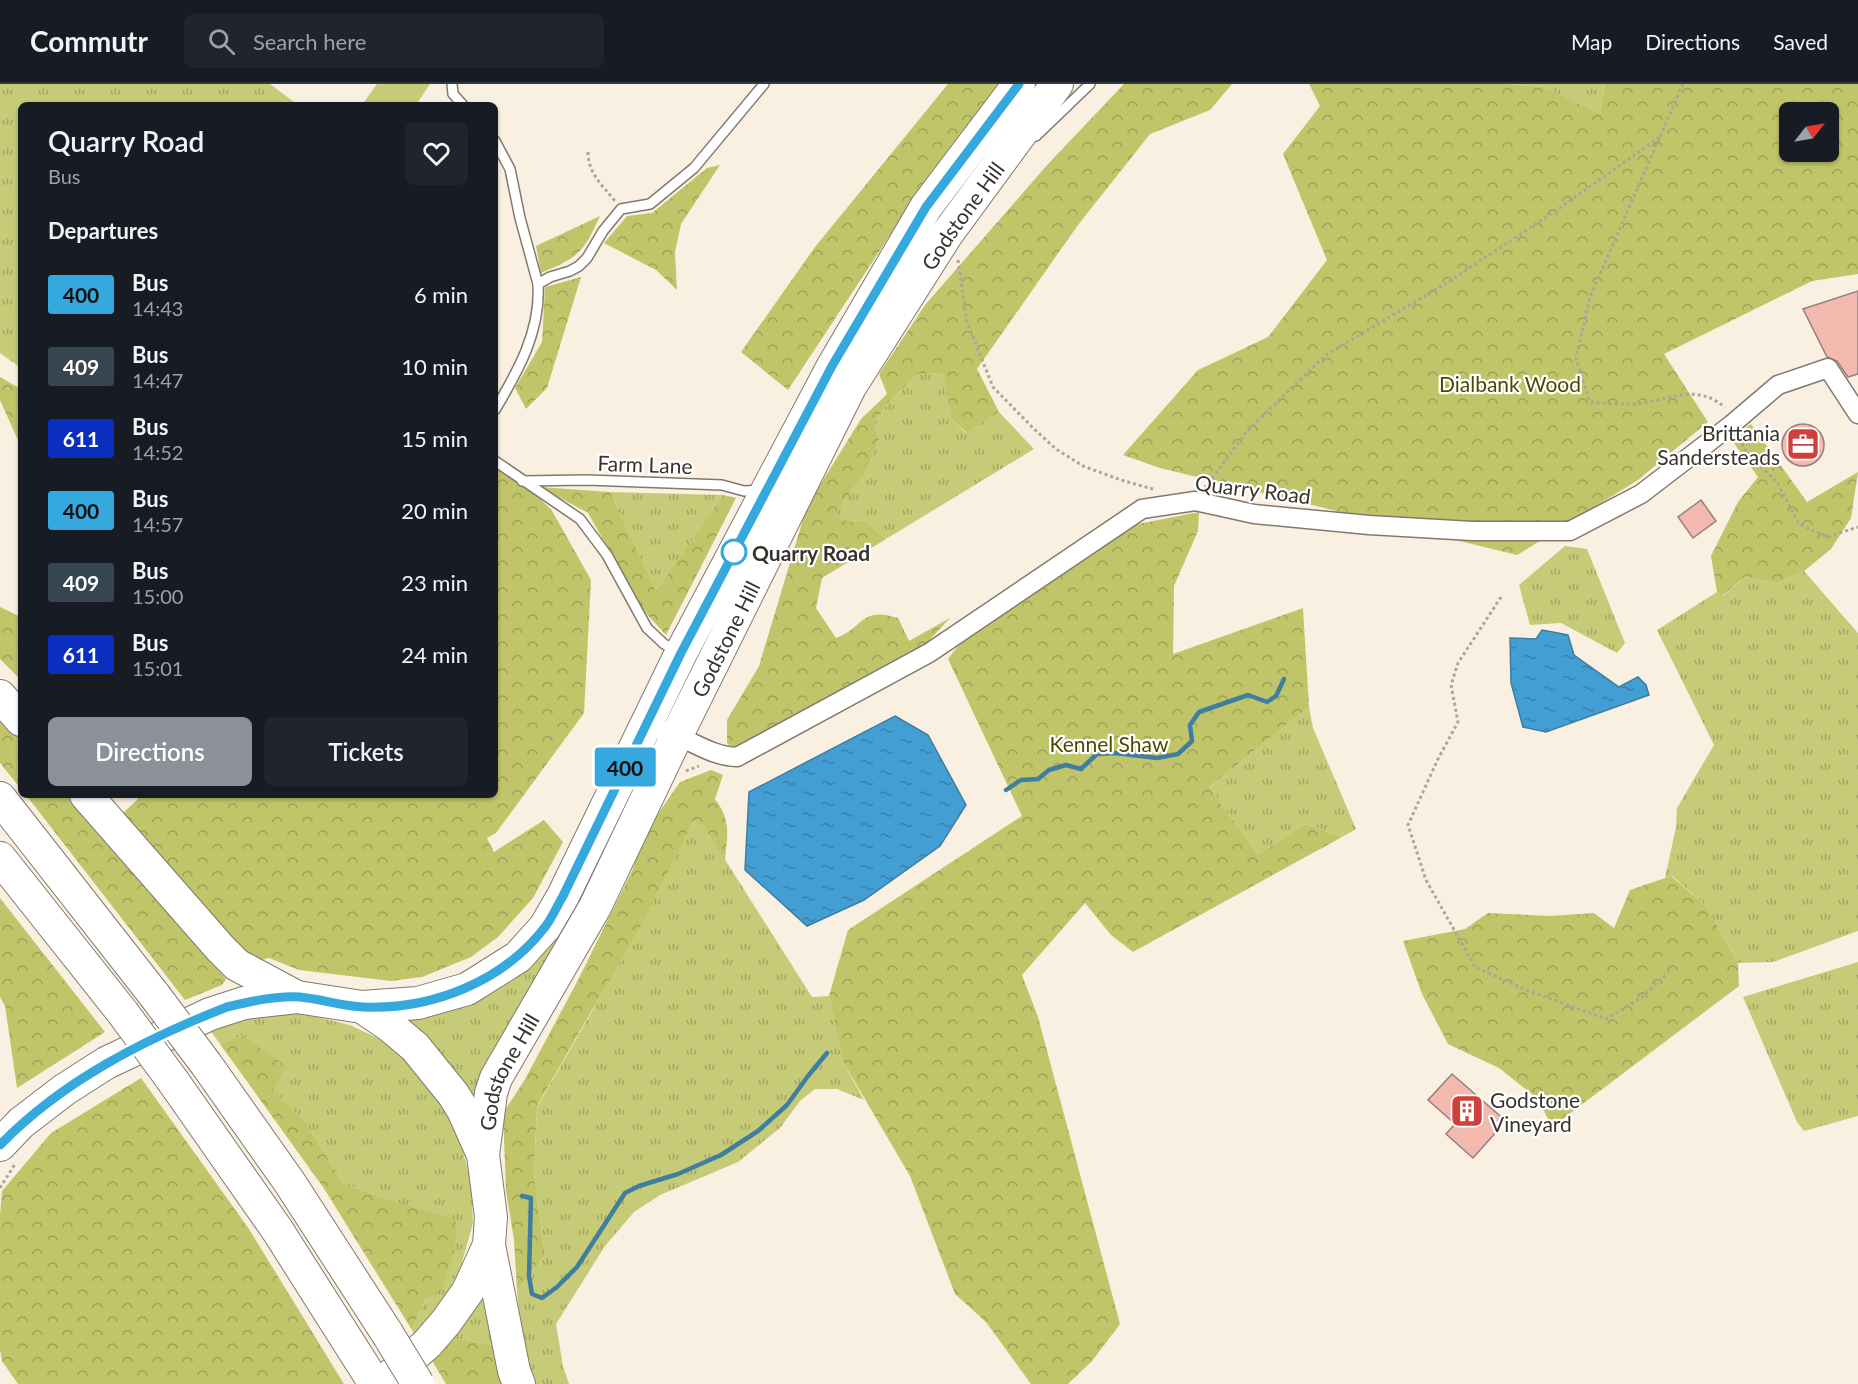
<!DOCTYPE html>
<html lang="en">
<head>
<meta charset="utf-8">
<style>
	body { margin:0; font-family:Lato,sans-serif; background:#20242c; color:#f1f3f6; height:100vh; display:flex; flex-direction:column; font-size:22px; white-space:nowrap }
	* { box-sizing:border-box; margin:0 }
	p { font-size:20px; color:#9ea1a6 }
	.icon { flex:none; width:33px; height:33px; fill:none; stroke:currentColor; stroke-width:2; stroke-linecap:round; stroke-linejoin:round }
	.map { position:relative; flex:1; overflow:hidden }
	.panel { position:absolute; left:18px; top:18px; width:480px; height:696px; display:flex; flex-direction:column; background:#171b24; border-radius:9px; box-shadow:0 2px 4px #0004 }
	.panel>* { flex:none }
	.badge { padding:0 12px; border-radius:4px; font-size:21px; line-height:39px }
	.needle { width:39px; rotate:59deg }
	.fabs { position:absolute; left:1779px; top:18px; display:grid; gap:12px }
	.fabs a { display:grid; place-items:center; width:60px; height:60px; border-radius:9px; background:#171b24; box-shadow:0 2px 4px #0004; font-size:30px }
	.map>.badge { position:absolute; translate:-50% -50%; box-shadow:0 0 0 3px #fff }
	h2 { padding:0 30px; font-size:22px; line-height:54px }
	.round { display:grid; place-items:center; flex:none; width:63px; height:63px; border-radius:9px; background:#20242c }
	.head { display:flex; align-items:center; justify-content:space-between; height:102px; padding:0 30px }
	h1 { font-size:28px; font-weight:600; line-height:45px }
	.primary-button { display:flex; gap:12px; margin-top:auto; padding:12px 30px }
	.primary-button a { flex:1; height:69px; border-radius:9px; background:#8c9099; color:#fff; font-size:24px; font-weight:600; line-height:69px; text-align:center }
	.primary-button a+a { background:#20242c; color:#f1f3f6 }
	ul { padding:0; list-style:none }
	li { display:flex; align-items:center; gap:18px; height:72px; padding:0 30px }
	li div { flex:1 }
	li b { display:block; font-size:22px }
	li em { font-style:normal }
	li .badge { min-width:66px; font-weight:700; text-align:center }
	header { display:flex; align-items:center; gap:36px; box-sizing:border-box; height:84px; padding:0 30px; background:#171b24; border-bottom:2px solid #363941 }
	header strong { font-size:28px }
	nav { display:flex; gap:33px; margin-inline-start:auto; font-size:21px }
	.search { width:420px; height:54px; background:#20242c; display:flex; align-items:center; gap:15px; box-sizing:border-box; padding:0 21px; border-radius:9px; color:#9ea1a6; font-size:22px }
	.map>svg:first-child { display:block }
	.grass { fill:url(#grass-tufts) }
	.forest { fill:url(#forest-crowns); fill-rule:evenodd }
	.garden { fill:#c6cb78 }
	.water { fill:url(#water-ripples); stroke:#3f7ea1; stroke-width:1.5 }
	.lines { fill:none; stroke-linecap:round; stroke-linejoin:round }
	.stream { stroke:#3f7ea1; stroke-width:4.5 }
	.building { fill:#f4b9ae; stroke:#92807d; stroke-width:1.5 }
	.lane-casing { stroke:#82796c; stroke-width:12 }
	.street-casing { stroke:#82796c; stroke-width:21 }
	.highway-casing { stroke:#82796c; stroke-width:34 }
	.path { stroke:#aca599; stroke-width:3; stroke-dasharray:3 3; stroke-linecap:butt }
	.lane { stroke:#fff; stroke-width:9 }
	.street { stroke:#fff; stroke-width:18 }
	.highway { stroke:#fff; stroke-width:32 }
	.highway-bridge-casing { stroke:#82796c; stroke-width:34; stroke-linecap:butt }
	.highway-bridge { stroke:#fff; stroke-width:32 }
	.line-casing { stroke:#fff; stroke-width:14 }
	.line { stroke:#35a9de; stroke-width:9 }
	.stop-dot { fill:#fff; stroke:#35a9de; stroke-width:3 }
	.labels { text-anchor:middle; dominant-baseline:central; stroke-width:4.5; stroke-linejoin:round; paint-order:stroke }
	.street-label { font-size:21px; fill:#37332d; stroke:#fff }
	.park-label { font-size:21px; fill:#494b00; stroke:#fff }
	.poi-label { font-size:21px; fill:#37332d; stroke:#fff; text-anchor:end }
	.stop-label { font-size:21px; font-weight:bold; fill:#37332d; stroke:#fff; text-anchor:start }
</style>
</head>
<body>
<header>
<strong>Commutr</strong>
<div class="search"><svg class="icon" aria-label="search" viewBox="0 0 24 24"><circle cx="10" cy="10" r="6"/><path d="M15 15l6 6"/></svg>Search here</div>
<nav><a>Map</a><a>Directions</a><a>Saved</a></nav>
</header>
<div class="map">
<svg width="1858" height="1300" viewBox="0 0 1858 1300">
	<defs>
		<pattern id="grass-tufts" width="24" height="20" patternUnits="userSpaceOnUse" patternTransform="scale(1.5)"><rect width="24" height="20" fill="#c6cb78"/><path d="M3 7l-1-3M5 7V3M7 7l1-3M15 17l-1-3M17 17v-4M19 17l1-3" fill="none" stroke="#a2a563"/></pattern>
		<pattern id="forest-crowns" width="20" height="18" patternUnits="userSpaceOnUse" patternTransform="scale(1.5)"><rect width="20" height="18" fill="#c1c569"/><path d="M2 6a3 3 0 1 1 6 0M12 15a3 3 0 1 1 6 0" fill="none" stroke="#9ea157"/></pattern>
		<pattern id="water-ripples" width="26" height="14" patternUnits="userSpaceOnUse" patternTransform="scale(1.5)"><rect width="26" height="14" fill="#429ed3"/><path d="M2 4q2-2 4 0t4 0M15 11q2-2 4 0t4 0" fill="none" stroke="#3881ac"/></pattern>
	</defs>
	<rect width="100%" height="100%" fill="#faf0e1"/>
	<!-- grass -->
	<g class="grass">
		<polygon points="0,0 270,0 298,21 21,21 21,284 0,269"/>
		<polygon points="1508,0 1605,0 1600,31 1544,3"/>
		<polygon points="920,289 945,289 951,335 965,348 999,328 1034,365 886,455 865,436 851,438 832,434 868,384 879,355 874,339 890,316"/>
		<polygon points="610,408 723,411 656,509"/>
		<polygon points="1565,462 1587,465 1625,559 1617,569 1561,539 1530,541 1519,501"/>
		<polygon points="1804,487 1858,549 1858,847 1773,878 1738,879 1707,823 1672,792 1665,794 1676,743 1677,724 1714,661 1657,546 1717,508 1723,512 1745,493 1777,499"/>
		<polygon points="1309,623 1313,644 1356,745 1342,753 1306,740 1258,770 1209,703"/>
		<polygon points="652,671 477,1041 393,934 494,902 610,740"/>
		<polygon points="693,737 705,744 812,913 829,912 842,976 864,1016 837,1005 815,1005 800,1017 780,1044 738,1078 660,1111 634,1128 605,1162 556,1240 563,1282 569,1300 533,1300 521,1256 517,1206 545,1171 534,1088 537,1023 590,931"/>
		<polygon points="1858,878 1858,1032 1804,1047 1797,1038 1743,913"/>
		<polygon points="285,928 313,932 350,941 388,959 414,978 458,1046 471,1099 473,1139 461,1182 440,1225 415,1254 412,1246 425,1215 388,1116 343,1099 304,1036 273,1007 243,951 220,960 210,946 256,932"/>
		<polygon points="485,1186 499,1262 466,1256 443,1255"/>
	</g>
	<!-- forest -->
	<g class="forest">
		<polygon points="948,0 1001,0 904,130 788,306 741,268 815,163"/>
		<path d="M1124 0H1232L1210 26 1150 50 1078 141 977 285 999 328 966 348 951 335 944 289H920L890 316 874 339 879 355 868 384 833 433 851 438 865 436 886 455 822 494 816 524 836 554C865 543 860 522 898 534L909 557 950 534 923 563 736 668 727 659V636L759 582 807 422 861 335 887 310 879 290 925 221 1048 80Z"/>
		<path d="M1309 0H1508L1544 3 1600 30 1605 0H1858V190L1812 197 1664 270 1708 338 1638 396 1517 471 1160 384 1123 371 1198 286 1268 253 1327 176 1283 70 1320 22ZM1790 28H1828V68H1790Z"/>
		<polygon points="720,81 681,140 675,168 677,206 656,186 604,159 627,132 652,129 707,84"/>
		<path d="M600 132C583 169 579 173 541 189L536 162Z"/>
		<polygon points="581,193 547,304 526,325 515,304 542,258 545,203"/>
		<polygon points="0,293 21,305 21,363 0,316"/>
		<polygon points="1751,340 1807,418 1858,388 1851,434 1831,465 1804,487 1777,499 1745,493 1722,512 1717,508 1711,472 1738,418 1758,393 1731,355"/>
		<polygon points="495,374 551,425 591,496 584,629 496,749 487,754 494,768 544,736 563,758 533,814 498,853 471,873 422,893 391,897 324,889 299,886 269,874 255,878 249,875 122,730 138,715 134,711 495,711"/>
		<polygon points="540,403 610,408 656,508 723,411 736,414 666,551 643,526 588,429"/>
		<polygon points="1199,428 1198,447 1174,502 1173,570 1303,524 1309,623 1209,703 1258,770 1306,740 1342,753 1133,868 1111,851 1085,819 1022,891 1038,933 1120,1240 1092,1277 1068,1300 1031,1300 986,1238 955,1210 910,1092 842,976 829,912 848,846 1022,732 948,575 966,551 1138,440"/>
		<polygon points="0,523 21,533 21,596 0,575"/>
		<polygon points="0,628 21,652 21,705 0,679"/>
		<path d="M711 686 723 691 715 715C732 738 727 750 725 777L705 744 693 737 641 841 537 1022 534 1088 545 1171 517 1206 514 1156 506 1107 503 1029 524 997 578 896 632 787 646 747 680 698Z"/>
		<polygon points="26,711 71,711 226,895 222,901 185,916"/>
		<polygon points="1671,792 1707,823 1738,879 1739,902 1552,1043 1538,1015 1499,984 1448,960 1422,910 1403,857 1465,845 1488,829 1550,832 1594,829 1614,844 1630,806"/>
		<polygon points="0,814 105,948 17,1004 5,922 0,913"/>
		<polygon points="242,951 286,982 273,1007 304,1036 343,1099 388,1116 456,1135 455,1165 441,1207 425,1215 412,1246 323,1103 220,960"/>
		<polygon points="141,994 249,1145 344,1300 18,1300 2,1277 0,1266 0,1131 2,1107 51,1049"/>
		<polygon points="443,1255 466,1256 499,1262 508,1300 446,1300 428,1270"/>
	</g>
	<!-- garden -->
	<polygon class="garden" points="377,0 430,0 416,21 362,21"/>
	<!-- water -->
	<g class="water">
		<polygon points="1542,546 1568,551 1574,571 1619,603 1638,593 1646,601 1649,611 1546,648 1523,643 1511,599 1510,554 1536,555"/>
		<polygon points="895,632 928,651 966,721 940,762 864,816 807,842 745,786 749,708"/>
	</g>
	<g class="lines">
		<!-- stream -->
		<g class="stream">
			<polyline points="1006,706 1021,696 1038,695 1049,686 1066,681 1081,685 1097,670 1115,669 1157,674 1178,670 1192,657 1190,641 1199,628 1248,611 1267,618 1276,612 1284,595"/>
			<polyline points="522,1112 531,1114 529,1192 532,1210 542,1214 557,1203 577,1183 625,1109 639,1102 678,1090 721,1071 758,1047 787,1021 808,992 827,969"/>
		</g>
	</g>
	<!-- building -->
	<g class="building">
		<polygon points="1858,207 1858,290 1848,293 1837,277 1827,273 1803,225"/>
		<circle cx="1803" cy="361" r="21"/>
		<polygon points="1701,416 1716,437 1693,454 1678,433"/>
		<polygon points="1452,990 1506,1037 1473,1074 1446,1050 1455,1040 1428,1016"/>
	</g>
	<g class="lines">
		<!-- lane casing -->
		<g class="lane-casing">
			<g id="lane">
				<polyline points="452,0 453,10 463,21"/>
				<polyline points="1036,52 1090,0"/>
				<polyline points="495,57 510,85 520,134 538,200"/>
				<path d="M495 326C518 287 541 247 538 200L550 193 570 187 579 182 587 174 603 147 621 125 650 120 694 84 764 0"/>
				<polyline points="495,377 580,435 607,471 647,544 664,560 676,566"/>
				<polyline points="522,397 587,396 722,401 744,407 762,406"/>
			</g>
		</g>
		<!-- street casing -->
		<g class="street-casing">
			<path id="street" d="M644 643C678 644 703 672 737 673L929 569 1142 425 1195 417 1254 430 1369 441 1472 447H1570L1641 410 1731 341 1778 301 1828 284 1858 330"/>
		</g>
		<!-- highway casing -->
		<g class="highway-casing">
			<g id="highway">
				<polyline points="0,612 21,636"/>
				<polyline points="86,711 220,864 237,881 297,913"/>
				<polyline points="0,714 155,912"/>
				<polyline points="0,774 123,929"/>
				<polyline points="362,923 418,919 467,905 518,873 545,843 563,812 681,569 833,282 926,123 1019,0"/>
				<polyline points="206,980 290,1099 387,1249"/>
				<polyline points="173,997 278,1147 375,1300"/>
				<polyline points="0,1061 21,1039 64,1006 106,979 210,930 244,919 297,913 362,923 390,942 415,963 453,1010 463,1026 483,1071 491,1133 489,1161 468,1207 446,1238 427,1260 381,1300"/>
				<path id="s1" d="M483 1071 491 1009 496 994 595 823 677 651 850 303 947 150 1057 0"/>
				<polyline points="489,1161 514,1287 519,1300"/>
			</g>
		</g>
		<!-- path -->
		<g class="path">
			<path d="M1683 0 1590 213 1576 275 1590 318C1607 319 1627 322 1643 319 1675 314 1695 300 1725 323"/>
			<path d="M588 68C588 89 602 101 615 117"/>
			<polyline points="958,176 967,238 993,303 1033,344 1056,365 1083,382 1121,396 1153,405"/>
			<polyline points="1739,354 1747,369 1777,398 1799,440 1827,453 1858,443"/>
			<polyline points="1205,404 1247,347 1326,271 1445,200 1557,126 1660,53"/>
			<polyline points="1501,513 1458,579 1451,601 1458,638 1438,675 1408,741 1426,796 1475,883 1524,905 1606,935 1641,914 1669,888"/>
			<polyline points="686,687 699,682"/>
			<polyline points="0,1104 15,1080"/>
		</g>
		<!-- lane -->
		<use href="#lane" class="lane"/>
		<!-- street -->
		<use href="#street" class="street"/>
		<!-- highway -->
		<use href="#highway" class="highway"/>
		<!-- highway-bridge casing -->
		<g class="highway-bridge-casing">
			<g id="highway-bridge">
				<polyline points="155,912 206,980"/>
				<polyline points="123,929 173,997"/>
				<polyline points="387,1249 418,1300"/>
			</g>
		</g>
		<!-- highway-bridge -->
		<use href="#highway-bridge" class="highway-bridge"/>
	</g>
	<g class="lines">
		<!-- line casing -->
		<g class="line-casing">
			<path id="line" d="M0 1061C62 997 145 955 227 923 248 918 278 911 300 913 321 915 342 922 363 923 431 926 503 898 545 843 552 834 557 822 563 812L681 569 832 282 926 123 1019 0"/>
		</g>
		<!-- line -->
		<use href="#line" class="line"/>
	</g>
	<!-- icons -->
	<defs>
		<g id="office-square" transform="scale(1.725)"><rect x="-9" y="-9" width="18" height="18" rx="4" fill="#ce403b" stroke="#fff"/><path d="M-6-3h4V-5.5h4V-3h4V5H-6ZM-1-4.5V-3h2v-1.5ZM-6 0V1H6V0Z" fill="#fff"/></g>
		<g id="building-square" transform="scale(1.725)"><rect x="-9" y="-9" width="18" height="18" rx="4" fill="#ce403b" stroke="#fff"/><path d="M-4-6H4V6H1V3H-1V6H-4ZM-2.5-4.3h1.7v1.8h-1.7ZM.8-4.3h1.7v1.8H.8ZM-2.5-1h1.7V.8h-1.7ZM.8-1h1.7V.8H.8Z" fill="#fff"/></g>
	</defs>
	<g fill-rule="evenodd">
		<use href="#office-square" x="1803" y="360"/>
		<use href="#building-square" x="1467" y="1027"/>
	</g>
	<!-- markers -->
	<circle class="stop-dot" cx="734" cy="468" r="12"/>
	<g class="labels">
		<!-- street labels -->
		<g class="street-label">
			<text stroke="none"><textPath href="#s1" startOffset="1060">Godstone Hill</textPath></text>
			<text transform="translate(645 380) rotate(2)">Farm Lane</text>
			<text transform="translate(1253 405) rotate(7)">Quarry Road</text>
			<text stroke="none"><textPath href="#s1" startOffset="574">Godstone Hill</textPath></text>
			<text stroke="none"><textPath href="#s1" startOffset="88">Godstone Hill</textPath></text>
		</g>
		<!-- park labels -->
		<g class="park-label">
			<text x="1510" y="299">Dialbank Wood</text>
			<text x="1109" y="659">Kennel Shaw</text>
		</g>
		<!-- poi labels -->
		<g class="poi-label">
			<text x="1780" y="348">Brittania<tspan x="1780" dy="24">Sandersteads</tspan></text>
			<text x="1490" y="1015" text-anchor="start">Godstone<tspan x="1490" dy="24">Vineyard</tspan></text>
		</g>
		<!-- stop labels -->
		<g class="stop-label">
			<text x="752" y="468">Quarry Road</text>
		</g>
	</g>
</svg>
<div class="fabs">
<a><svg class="needle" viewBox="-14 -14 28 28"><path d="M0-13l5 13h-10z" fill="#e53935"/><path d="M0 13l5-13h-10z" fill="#9ea1a6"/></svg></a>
</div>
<b class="badge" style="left:625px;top:683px;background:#35a9de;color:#111">400</b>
<section class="panel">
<div class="head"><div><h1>Quarry Road</h1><p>Bus</p></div><a class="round"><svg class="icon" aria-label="heart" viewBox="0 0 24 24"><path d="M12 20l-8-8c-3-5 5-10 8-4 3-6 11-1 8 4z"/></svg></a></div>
<h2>Departures</h2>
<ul>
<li><span class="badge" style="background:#35a9de;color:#111">400</span><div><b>Bus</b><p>14:43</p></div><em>6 min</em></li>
<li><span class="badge" style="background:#36454f;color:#fff">409</span><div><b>Bus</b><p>14:47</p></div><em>10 min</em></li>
<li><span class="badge" style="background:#0a2ebe;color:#fff">611</span><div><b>Bus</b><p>14:52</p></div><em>15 min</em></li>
<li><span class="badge" style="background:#35a9de;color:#111">400</span><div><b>Bus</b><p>14:57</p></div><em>20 min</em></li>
<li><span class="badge" style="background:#36454f;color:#fff">409</span><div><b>Bus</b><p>15:00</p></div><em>23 min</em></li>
<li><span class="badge" style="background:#0a2ebe;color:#fff">611</span><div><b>Bus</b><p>15:01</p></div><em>24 min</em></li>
</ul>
<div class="primary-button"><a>Directions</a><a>Tickets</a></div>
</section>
</div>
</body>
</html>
